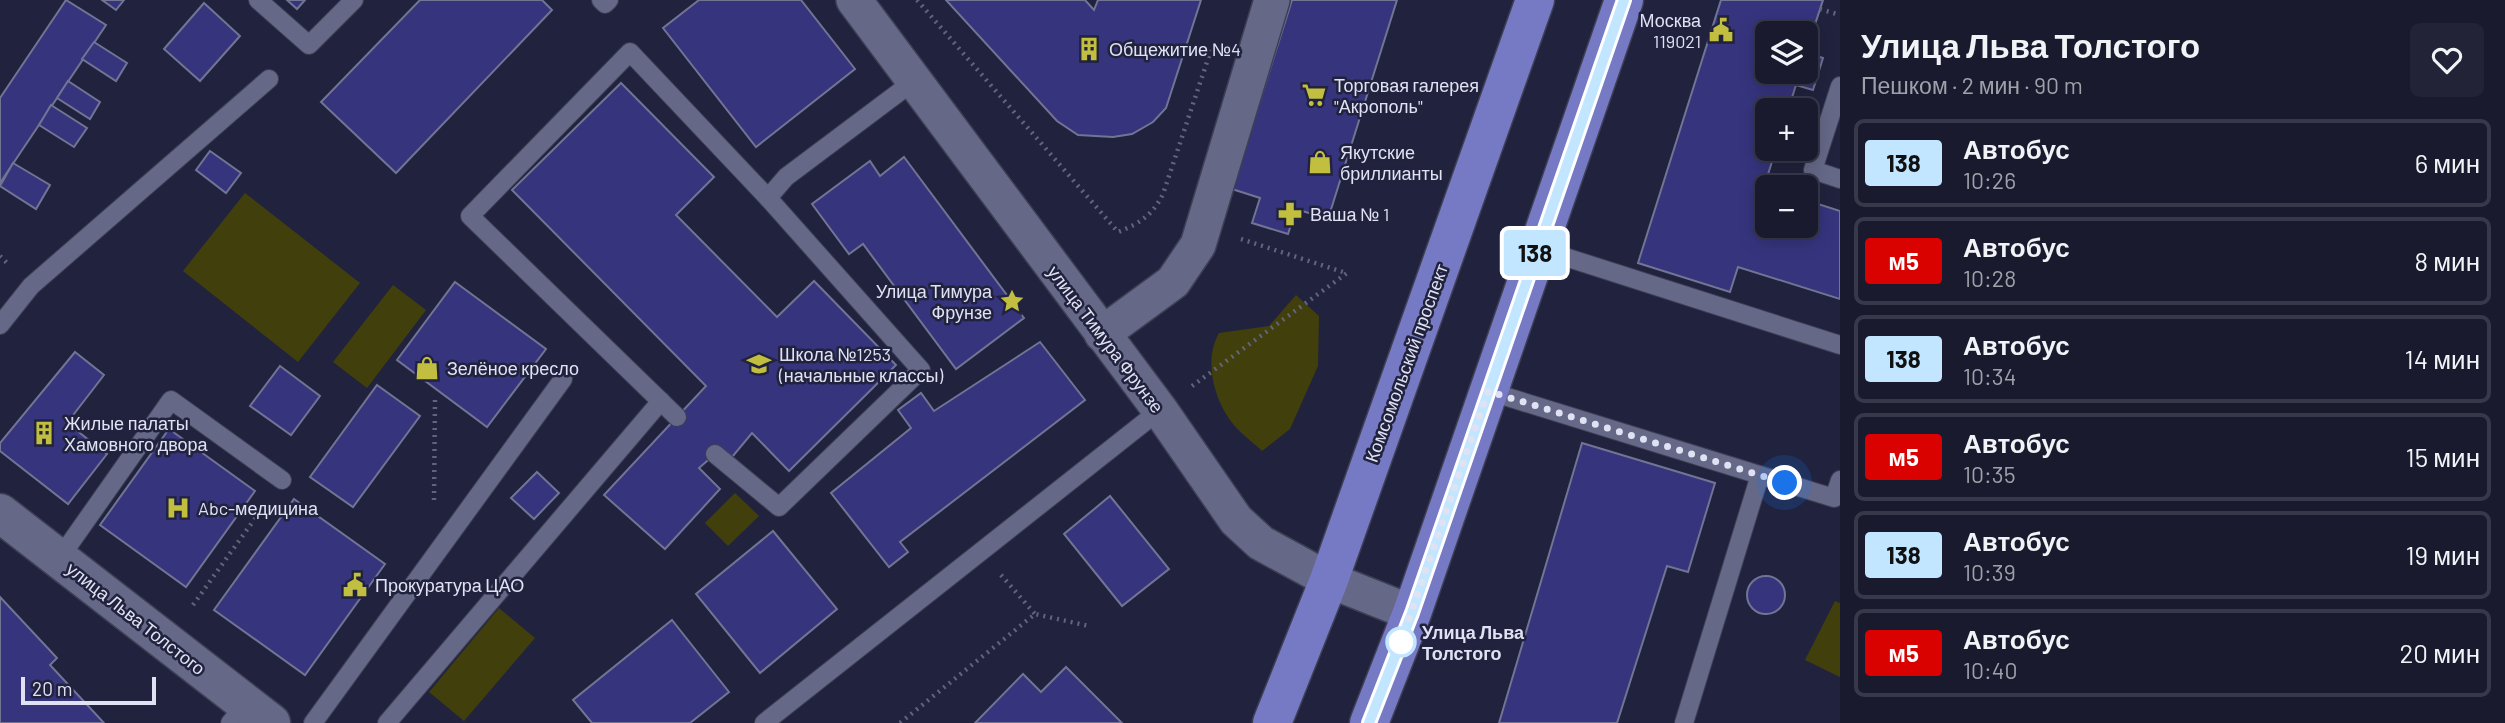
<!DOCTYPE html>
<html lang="ru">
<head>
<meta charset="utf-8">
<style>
	body { margin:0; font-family:Barlow,sans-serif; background:#222336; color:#f1f3f6; height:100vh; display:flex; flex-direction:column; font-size:26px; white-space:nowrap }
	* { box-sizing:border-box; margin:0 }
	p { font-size:23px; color:#9fa1aa }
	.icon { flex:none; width:38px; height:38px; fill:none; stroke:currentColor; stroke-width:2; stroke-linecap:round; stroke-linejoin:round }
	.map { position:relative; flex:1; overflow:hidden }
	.sheet { display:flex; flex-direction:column; background:#191a2e; width:665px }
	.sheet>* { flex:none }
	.badge { padding:0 14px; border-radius:5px; font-size:24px; line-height:46px }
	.buttons { position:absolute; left:1755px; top:21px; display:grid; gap:14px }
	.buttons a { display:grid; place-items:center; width:63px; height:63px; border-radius:10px; background:#191a2e; box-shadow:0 4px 18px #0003,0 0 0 2px #37384a; font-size:35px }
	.scale { position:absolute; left:21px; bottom:18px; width:135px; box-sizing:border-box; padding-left:7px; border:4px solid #e0e2f4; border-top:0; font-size:19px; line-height:24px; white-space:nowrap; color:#e0e2f4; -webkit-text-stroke:5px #21223d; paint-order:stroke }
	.you { position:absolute; width:35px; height:35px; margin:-18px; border:5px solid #fff; border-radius:50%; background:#1a73e8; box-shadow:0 0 0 10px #1a73e833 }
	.map>.badge { position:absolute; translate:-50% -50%; box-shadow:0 0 0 4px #fff }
	.round { display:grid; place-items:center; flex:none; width:74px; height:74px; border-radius:10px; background:#222336 }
	.overview { display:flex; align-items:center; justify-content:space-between; height:119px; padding:0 21px }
	h1 { font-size:33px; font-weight:800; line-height:52px }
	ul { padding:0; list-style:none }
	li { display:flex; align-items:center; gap:21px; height:88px; margin:0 14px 10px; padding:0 7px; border:4px solid #37384a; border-radius:10px }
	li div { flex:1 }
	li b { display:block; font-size:26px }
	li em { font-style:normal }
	li .badge { min-width:77px; font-weight:700; text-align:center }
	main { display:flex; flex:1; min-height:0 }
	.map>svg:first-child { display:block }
	.green { fill:#41400d }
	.building { fill:#36347d; stroke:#717493; stroke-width:2 }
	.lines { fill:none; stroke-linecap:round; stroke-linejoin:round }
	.lane-casing { stroke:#3e3f55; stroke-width:20 }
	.street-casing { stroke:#3e3f55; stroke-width:38 }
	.secondary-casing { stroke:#3e3f55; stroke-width:41 }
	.primary-casing { stroke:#3e3f55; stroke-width:41 }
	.path { stroke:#63647c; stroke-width:4.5; stroke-dasharray:2 5; stroke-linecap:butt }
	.lane { stroke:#656887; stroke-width:18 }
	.street { stroke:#656887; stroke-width:35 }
	.secondary { stroke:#656887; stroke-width:38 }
	.primary { stroke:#7679c4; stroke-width:38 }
	.line-casing { stroke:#fff; stroke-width:16 }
	.line { stroke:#c2e6ff; stroke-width:10 }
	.walk { stroke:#e0e2f4; stroke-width:7; stroke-dasharray:0 12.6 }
	.stop-dot { fill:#fff; stroke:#c2e6ff; stroke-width:3.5 }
	.labels { text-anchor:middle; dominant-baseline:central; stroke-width:5; stroke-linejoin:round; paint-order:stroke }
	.poi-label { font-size:18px; fill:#e0e2f4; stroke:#21223d; text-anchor:start }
	.street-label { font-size:18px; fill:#e0e2f4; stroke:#21223d }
	.stop-label { font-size:18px; font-weight:bold; fill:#e0e2f4; stroke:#21223d; text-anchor:start }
</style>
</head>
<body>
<main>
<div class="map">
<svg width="1840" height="723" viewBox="0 0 1840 723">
	<rect width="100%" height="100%" fill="#21223d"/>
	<!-- green -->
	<g class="green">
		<polygon points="245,193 360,283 298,362 183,271"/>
		<polygon points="393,285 426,310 367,388 333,362"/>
		<path d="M1296 295 1319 316 1318 366 1290 429 1262 451C1252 441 1238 432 1230 420 1213 396 1204 359 1219 333L1269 326Z"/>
		<polygon points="735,493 759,516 728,546 705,523"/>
		<polygon points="1835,601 1840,603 1840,677 1805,660"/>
		<polygon points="499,608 535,638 464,721 429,692"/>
	</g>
	<!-- building -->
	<g class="building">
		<polygon points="66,0 106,25 0,183 0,98"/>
		<polygon points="102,0 124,0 116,10"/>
		<polygon points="287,0 305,0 297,9"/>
		<polygon points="420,0 542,0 552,10 396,173 321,102"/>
		<polygon points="699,0 801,0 855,69 756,147 663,28"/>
		<polygon points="946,0 1085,0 1094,10 1098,0 1201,0 1166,108 1153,122 1132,134 1113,137 1078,135 1057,121"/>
		<polygon points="1292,0 1397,0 1328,219 1296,209 1288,234 1252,223 1260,198 1232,189"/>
		<polygon points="1721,0 1823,0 1806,52 1806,33 1768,33 1768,72 1806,72 1806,53 1823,58 1813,90 1796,85 1788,110 1768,110 1768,149 1776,149 1764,187 1768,188 1768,226 1806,226 1806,200 1840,211 1840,299 1738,267 1730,292 1638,263"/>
		<polygon points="204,3 240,36 200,81 164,49"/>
		<polygon points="94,42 127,63 116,81 82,59"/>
		<polygon points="68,81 100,102 90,119 57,98"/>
		<polygon points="621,83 714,177 676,215 777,317 814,281 896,365 789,471 752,433 733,456 715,454 699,468 720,489 665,549 604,495 706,386 512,190"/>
		<polygon points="51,105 87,128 74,147 39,125"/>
		<polygon points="210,151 241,173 226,193 196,170"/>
		<polygon points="904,157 1024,318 956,369 863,244 849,254 812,204 870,161 880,176"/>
		<polygon points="13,163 50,185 36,209 0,186"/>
		<polygon points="455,282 546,349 487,427 397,360"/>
		<polygon points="1040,342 1085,400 900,542 908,552 889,567 831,493 911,428 898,410 921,393 934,411"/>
		<polygon points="75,352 104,375 67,423 107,454 68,504 0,451 0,443"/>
		<polygon points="280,366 320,396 291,435 250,406"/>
		<polygon points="377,385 420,416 353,507 310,477"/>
		<polygon points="169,429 255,491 186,587 100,525"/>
		<polygon points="1582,443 1715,483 1688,572 1667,566 1617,723 1499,723"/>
		<polygon points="537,472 559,493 534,519 511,498"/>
		<polygon points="1110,496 1169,569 1122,606 1064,534"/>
		<polygon points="294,499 385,564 305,675 214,610"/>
		<polygon points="773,531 837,609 760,673 696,594"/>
		<circle cx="1766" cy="595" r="19"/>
		<polygon points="0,597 57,658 50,665 104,723 0,723"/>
		<polygon points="672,620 729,692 690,723 592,723 573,700"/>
		<polygon points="1066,667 1122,723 975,723 1023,674 1041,692"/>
	</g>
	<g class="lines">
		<!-- lane casing -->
		<g class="lane-casing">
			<g id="lane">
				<polyline points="258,0 309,45 354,0"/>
				<polyline points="601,0 605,4 609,0"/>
				<polyline points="1840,86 1813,170 1840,179"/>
				<polyline points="1537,248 1840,345"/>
				<polyline points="0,325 31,286 269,79"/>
				<polyline points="1488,391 1834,498 1840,480"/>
				<polyline points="677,417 470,216 630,52 768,198 786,177 914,81"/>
				<polyline points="715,454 779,507 921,370 768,198"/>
				<polyline points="59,559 171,400 282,480"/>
				<polyline points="230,723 247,703"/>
				<polyline points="313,723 563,379"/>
				<polyline points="387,723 661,401"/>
				<polyline points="764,723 1160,410"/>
				<polyline points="1684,723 1760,475"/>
			</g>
		</g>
		<!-- street casing -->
		<g class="street-casing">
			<g id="street">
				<polyline points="854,0 1160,410 1236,520 1261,543 1329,580 1412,613"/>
				<polyline points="1102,334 1173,282 1198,245 1272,0"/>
			</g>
		</g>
		<!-- secondary casing -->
		<g class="secondary-casing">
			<polyline id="secondary" points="0,513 271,723"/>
		</g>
		<!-- primary casing -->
		<g class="primary-casing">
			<g id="primary">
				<polyline points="1272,723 1329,580 1535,0"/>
				<polyline points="1369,723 1412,613 1624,0"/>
			</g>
		</g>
		<!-- path -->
		<g class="path">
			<path d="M917 0 1118 232C1140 223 1152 216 1163 194L1211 50"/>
			<polyline points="1820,9 1840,15"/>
			<polyline points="1241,239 1346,273"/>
			<polyline points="0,256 8,264"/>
			<polyline points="1192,386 1347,273"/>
			<polyline points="434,500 435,399"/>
			<polyline points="1001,575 1035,614"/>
			<polyline points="193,605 264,506"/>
			<polyline points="900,723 1035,614 1089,626"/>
		</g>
		<!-- lane -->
		<use href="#lane" class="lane"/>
		<!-- street -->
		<use href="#street" class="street"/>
		<!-- secondary -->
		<use href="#secondary" class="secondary"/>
		<!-- primary -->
		<use href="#primary" class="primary"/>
	</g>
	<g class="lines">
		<!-- line casing -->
		<g class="line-casing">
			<polyline id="line" points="1369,723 1412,613 1624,0"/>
		</g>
		<!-- line -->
		<use href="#line" class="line"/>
		<!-- walk -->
		<polyline class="walk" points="1401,642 1488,391 1785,483"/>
	</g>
	<!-- icons -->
	<defs>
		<g id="civic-bare" transform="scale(1.89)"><path d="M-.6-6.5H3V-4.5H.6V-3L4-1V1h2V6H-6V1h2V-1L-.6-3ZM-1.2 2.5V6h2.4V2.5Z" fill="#c1be40" stroke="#21223d" stroke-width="2.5" paint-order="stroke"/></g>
		<g id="building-bare" transform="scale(1.89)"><path d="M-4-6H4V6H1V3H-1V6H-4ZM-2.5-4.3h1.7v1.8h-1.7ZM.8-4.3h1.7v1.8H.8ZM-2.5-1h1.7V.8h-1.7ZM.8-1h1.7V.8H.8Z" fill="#c1be40" stroke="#21223d" stroke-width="2.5" paint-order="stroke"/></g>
		<g id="supermarket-bare" transform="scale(1.89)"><path d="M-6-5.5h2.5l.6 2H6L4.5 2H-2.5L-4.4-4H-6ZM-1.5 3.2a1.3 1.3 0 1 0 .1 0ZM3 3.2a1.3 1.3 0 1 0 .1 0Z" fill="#c1be40" stroke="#21223d" stroke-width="2.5" paint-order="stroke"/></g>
		<g id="shop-bare" transform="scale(1.89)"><path d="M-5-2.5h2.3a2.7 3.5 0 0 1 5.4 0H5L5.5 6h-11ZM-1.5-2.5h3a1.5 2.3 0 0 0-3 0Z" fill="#c1be40" stroke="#21223d" stroke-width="2.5" paint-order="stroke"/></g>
		<g id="pharmacy-bare" transform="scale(1.89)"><path d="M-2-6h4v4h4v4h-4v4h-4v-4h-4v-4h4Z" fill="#c1be40" stroke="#21223d" stroke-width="2.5" paint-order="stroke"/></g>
		<g id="sight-bare" transform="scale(1.89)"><path d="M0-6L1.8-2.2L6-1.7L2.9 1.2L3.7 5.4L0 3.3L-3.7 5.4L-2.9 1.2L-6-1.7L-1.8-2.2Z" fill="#c1be40" stroke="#21223d" stroke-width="2.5" paint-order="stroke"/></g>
		<g id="school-bare" transform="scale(1.89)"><path d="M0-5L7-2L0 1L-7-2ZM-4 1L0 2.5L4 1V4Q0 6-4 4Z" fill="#c1be40" stroke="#21223d" stroke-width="2.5" paint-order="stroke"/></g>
		<g id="hospital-bare" transform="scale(1.89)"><path d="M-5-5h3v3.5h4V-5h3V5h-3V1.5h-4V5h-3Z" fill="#c1be40" stroke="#21223d" stroke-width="2.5" paint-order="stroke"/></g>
	</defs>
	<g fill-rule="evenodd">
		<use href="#civic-bare" x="1721" y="30"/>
		<use href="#building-bare" x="1089" y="49"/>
		<use href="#supermarket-bare" x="1314" y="95"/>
		<use href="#shop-bare" x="1320" y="162"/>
		<use href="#pharmacy-bare" x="1290" y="214"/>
		<use href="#sight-bare" x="1012" y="301"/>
		<use href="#school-bare" x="759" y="364"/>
		<use href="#shop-bare" x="427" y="368"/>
		<use href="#building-bare" x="44" y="433"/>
		<use href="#hospital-bare" x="178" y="508"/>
		<use href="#civic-bare" x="355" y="585"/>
	</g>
	<!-- markers -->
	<circle class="stop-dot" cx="1401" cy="642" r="14"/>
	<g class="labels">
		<!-- poi labels -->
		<g class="poi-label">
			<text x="1701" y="20" text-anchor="end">Москва<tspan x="1701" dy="21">119021</tspan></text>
			<text x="1109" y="49">Общежитие №4</text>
			<text x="1334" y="85">Торговая галерея<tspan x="1334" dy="21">"Акрополь"</tspan></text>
			<text x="1340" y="152">Якутские<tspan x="1340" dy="21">бриллианты</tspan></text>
			<text x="1310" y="214">Ваша № 1</text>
			<text x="992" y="291" text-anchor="end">Улица Тимура<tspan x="992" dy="21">Фрунзе</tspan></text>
			<text x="779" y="354">Школа №1253<tspan x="779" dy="21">(начальные классы)</tspan></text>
			<text x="447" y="368">Зелёное кресло</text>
			<text x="64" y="423">Жилые палаты<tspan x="64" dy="21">Хамовного двора</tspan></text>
			<text x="198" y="508">Abc-медицина</text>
			<text x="375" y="585">Прокуратура ЦАО</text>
		</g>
		<!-- street labels -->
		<g class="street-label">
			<text transform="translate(1106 339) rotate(53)">улица Тимура Фрунзе</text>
			<text transform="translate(1406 363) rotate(-70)">Комсомольский проспект</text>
			<text transform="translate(136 618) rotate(38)">улица Льва Толстого</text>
		</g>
		<!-- stop labels -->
		<g class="stop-label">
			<text x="1422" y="632">Улица Льва<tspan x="1422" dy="21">Толстого</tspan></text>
		</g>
	</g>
</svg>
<div class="buttons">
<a><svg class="icon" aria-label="layers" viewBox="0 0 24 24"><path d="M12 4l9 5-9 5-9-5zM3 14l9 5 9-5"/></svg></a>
<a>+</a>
<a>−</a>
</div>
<div class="scale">20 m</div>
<div class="you" style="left:1785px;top:483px"></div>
<b class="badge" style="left:1535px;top:253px;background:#c2e6ff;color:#111">138</b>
</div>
<section class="sheet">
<div class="overview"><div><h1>Улица Льва Толстого</h1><p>Пешком · 2 мин · 90 m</p></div><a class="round"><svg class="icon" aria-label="heart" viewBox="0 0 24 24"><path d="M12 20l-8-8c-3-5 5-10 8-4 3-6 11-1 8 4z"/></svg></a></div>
<ul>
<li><span class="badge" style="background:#c2e6ff;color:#111">138</span><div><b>Автобус</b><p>10:26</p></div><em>6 мин</em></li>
<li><span class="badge" style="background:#d90200;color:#fff">м5</span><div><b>Автобус</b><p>10:28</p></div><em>8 мин</em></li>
<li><span class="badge" style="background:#c2e6ff;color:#111">138</span><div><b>Автобус</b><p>10:34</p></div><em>14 мин</em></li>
<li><span class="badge" style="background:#d90200;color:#fff">м5</span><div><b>Автобус</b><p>10:35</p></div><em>15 мин</em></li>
<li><span class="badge" style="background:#c2e6ff;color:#111">138</span><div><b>Автобус</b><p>10:39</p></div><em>19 мин</em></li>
<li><span class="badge" style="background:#d90200;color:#fff">м5</span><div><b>Автобус</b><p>10:40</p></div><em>20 мин</em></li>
</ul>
</section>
</main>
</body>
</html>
